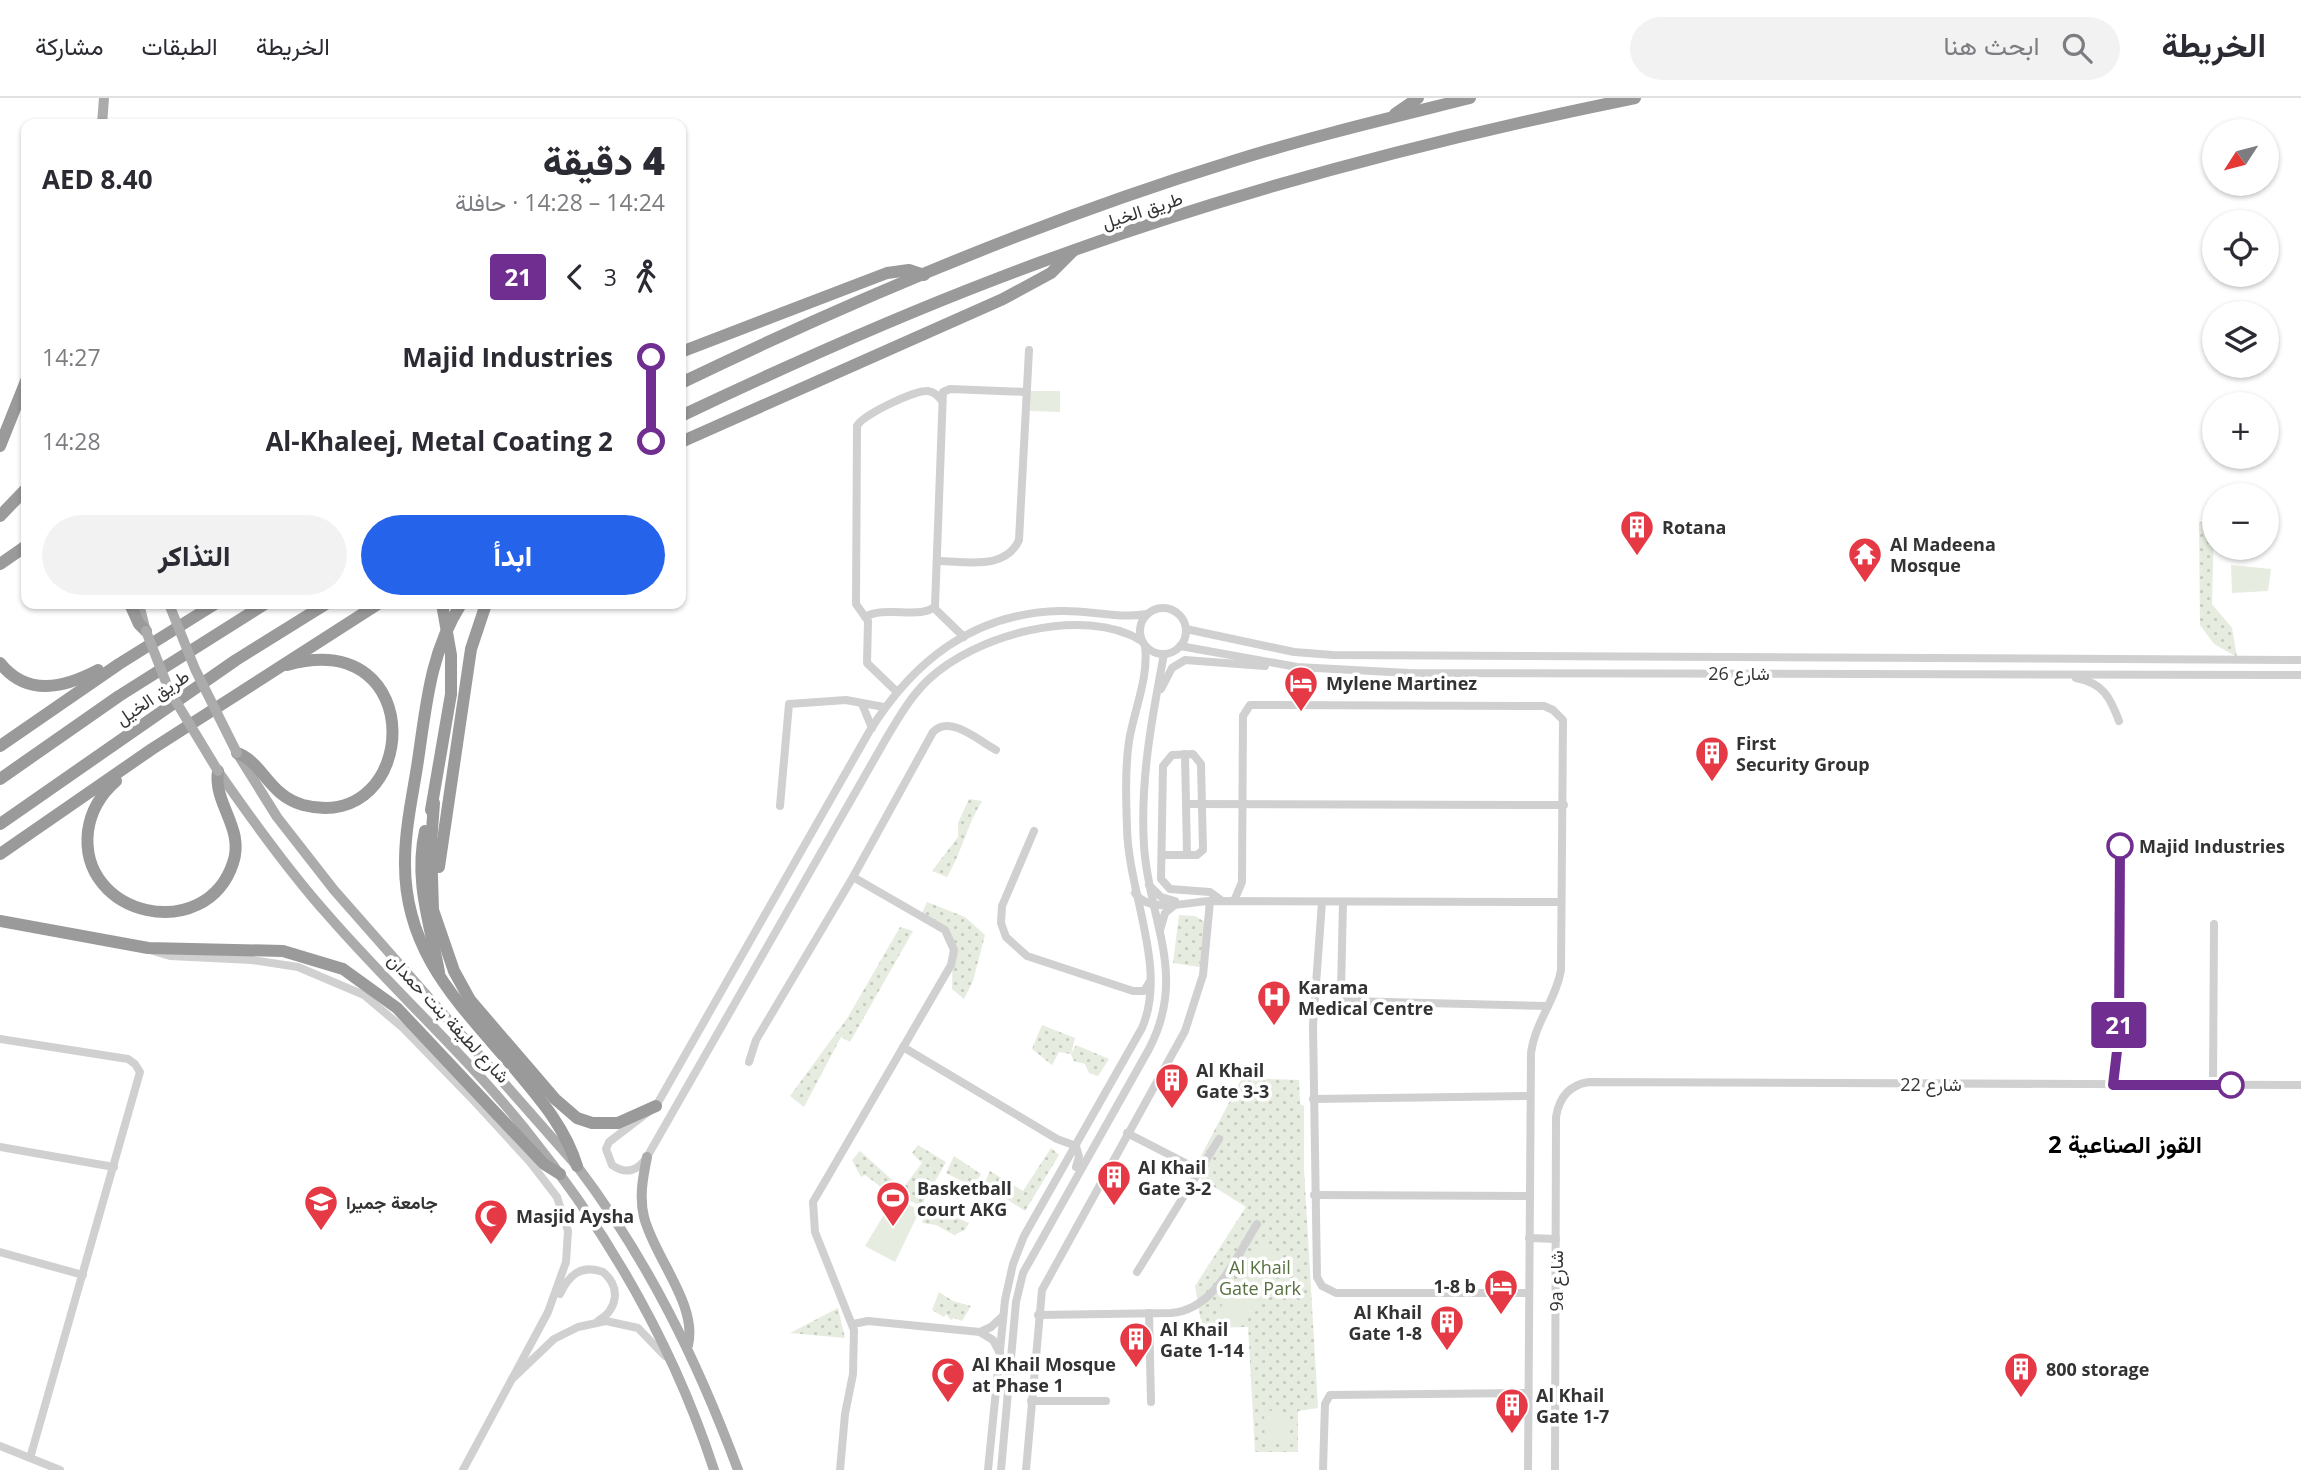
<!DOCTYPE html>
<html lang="ar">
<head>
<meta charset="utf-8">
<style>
	body { margin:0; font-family:"Open Sans",Vazirmatn,sans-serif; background:#f2f2f3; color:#2b2b33; direction:rtl; height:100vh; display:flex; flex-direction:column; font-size:26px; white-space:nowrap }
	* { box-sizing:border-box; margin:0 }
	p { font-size:23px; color:#7c7c81 }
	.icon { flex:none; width:38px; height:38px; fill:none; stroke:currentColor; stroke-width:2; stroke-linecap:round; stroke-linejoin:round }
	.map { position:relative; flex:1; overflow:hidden; direction:ltr }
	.sheet { position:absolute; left:21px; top:21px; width:665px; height:490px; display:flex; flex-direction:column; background:#fff; border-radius:14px; box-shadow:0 2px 5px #0004; direction:rtl }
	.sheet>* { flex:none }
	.badge { padding:0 14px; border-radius:5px; font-size:24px; line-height:46px }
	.needle { width:46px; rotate:234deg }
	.tools { position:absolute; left:2202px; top:21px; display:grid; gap:14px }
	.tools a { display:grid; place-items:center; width:77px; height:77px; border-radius:50%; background:#fff; box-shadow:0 2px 5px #0004; font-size:35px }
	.map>.badge { position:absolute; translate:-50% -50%; box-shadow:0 0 0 4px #fff }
	.legs { display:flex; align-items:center; gap:10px; height:77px; padding:0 21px; font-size:23px }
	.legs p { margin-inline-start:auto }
	.head { display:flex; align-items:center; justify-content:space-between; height:119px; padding:0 21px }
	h1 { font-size:38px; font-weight:800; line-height:52px }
	.primary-button { display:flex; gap:14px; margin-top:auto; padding:14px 21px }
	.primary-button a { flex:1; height:80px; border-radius:42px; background:#2563eb; color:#fff; font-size:28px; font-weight:800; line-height:80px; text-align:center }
	.primary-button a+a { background:#f2f2f3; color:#2b2b33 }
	ul { padding:0 21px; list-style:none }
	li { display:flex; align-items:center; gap:24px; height:84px; font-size:26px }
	li i { display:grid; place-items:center; width:10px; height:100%; margin:0 9px; background:currentColor }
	li i::after { content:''; width:18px; height:18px; margin:-9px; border:5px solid; border-radius:50%; background:#fff }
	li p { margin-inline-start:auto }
	li:first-child i { background:linear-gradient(#0000 50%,currentColor 0) }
	li:last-child i { background:linear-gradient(currentColor 50%,#0000 0) }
	header { display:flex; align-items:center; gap:42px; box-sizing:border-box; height:98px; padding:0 35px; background:#fff; border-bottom:2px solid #e1e1e2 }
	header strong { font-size:33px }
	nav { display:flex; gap:38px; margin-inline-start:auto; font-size:24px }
	.search { width:490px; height:63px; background:#f2f2f3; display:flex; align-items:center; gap:18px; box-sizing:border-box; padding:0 24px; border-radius:38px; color:#7c7c81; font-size:26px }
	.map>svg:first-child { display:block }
	.park { fill:url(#park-dots) }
	.pitch { fill:#e6ecdf }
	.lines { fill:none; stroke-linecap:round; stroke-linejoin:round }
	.minor { stroke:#d0d0d0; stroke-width:8 }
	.major { stroke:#ababab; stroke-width:10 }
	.highway { stroke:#9a9a9a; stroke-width:12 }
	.major-bridge { stroke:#ababab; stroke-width:10 }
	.highway-bridge { stroke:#9a9a9a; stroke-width:12 }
	.line-1-casing { stroke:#fff; stroke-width:16 }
	.line-1 { stroke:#6f2e90; stroke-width:10 }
	.stop-1-dot { fill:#fff; stroke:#6f2e90; stroke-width:3.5 }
	.labels { text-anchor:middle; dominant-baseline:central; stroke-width:7; stroke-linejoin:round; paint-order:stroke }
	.street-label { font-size:18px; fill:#333; stroke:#fff }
	.poi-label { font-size:18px; font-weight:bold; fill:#333; stroke:#fff; text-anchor:start }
	.stop-label { font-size:18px; font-weight:bold; fill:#333; stroke:#fff; text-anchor:start }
	.park-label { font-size:18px; fill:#56703f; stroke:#fff }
	.district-label { font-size:24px; font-weight:bold; fill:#000; stroke:#fff }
</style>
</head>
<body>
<header>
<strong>الخريطة</strong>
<div class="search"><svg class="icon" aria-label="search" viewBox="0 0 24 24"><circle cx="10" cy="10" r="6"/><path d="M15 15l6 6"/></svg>ابحث هنا</div>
<nav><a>الخريطة</a><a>الطبقات</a><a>مشاركة</a></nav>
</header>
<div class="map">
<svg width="2301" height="1372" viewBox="0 0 2301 1372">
	<defs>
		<pattern id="park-dots" width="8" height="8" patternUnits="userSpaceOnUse" patternTransform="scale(1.75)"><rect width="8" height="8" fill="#e6ecdf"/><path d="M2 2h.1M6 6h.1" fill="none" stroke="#c6cbc0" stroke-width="1.8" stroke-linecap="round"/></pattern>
	</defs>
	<rect width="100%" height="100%" fill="#fff"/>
	<!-- park -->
	<g class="park">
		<polygon points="2199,424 2214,425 2212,506 2232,530 2237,559 2214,546 2200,527"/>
		<path d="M969 701 982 703C966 729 962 754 947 779L932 773 958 739V725Z"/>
		<polygon points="927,804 965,819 985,837 973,883 964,901 952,891 953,841 922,815"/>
		<polygon points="1179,817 1195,818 1205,824 1200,869 1173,865"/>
		<polygon points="900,829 913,833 850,944 841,939 804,1009 790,998 848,919"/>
		<polygon points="1042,927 1075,940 1071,956 1076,947 1109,961 1098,978 1089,975 1085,966 1074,963 1071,956 1059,954 1052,967 1032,951"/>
		<polygon points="1242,980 1299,982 1300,1006 1304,1008 1304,1071 1318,1310 1298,1313 1298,1354 1255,1354 1248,1229 1202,1230 1195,1188 1246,1109 1192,1075"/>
		<polygon points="918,1047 946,1064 921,1108 898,1097 922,1065 912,1055"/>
		<polygon points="1051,1050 1059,1057 1025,1113 984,1086 990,1073 1023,1093"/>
		<polygon points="860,1053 899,1088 892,1097 865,1077 861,1079 852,1062"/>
		<polygon points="954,1058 981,1076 973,1089 946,1075"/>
		<polygon points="924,1105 969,1125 965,1132 954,1137 936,1127 922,1125 924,1118 920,1116"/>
		<polygon points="939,1194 953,1203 971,1208 962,1223 954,1220 951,1222 946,1216 944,1219 932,1212"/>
		<polygon points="838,1210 845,1240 790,1235"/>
	</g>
	<!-- pitch -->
	<g class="pitch">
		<polygon points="1030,293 1060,293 1060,314 1030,313"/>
		<polygon points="2231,467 2271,471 2268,493 2232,495"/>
		<polygon points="894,1100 920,1112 895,1164 865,1148"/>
		<polygon points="1260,1147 1284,1161 1242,1228 1217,1215"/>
		<polygon points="1264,1312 1289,1315 1289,1345 1265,1345"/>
	</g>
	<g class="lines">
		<!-- minor -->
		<g class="minor">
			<path d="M938 463C966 463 1005 473 1019 442L1029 252"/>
			<polyline points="934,510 964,539"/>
			<circle cx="1163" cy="533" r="23"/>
			<path d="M865 519C885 507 922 522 935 508L943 294 950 291 1026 294"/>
			<polyline points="1186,531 1294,554 1333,557 2301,562"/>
			<path d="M1142 543C1083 507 975 537 928 582 911 598 899 619 887 639L647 1059C638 1073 626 1077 612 1067L606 1051 609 1044 656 1008 869 634C913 563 973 515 1060 513 1089 512 1119 521 1147 516"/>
			<polyline points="1180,548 1297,569 1409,575 2301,577"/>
			<path d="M2076 580C2103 585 2110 599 2119 623"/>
			<polyline points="1161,591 1172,570 1185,562 1265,568"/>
			<path d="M896 593 867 565 868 523 856 506 857 328C862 317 915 292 928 293 935 294 938 298 942 303"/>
			<polyline points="862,606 872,630"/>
			<polyline points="1185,656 1187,757"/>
			<polyline points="1186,706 1564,707"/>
			<polyline points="780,708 789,606 846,602 884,609"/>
			<polyline points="1034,733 1002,808 1001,825 1006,839 1027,858 1133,893 1144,893 1150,883"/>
			<polyline points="1163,757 1197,757 1203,752 1201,666 1193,656 1172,657 1163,668 1161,781 1170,791 1210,794 1222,803"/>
			<polyline points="1149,787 1161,799 1175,803"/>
			<path d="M1135 795C1149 816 1188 804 1210 803L1561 804"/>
			<path d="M1234 803 1242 784 1243 618 1250 607 1544 608 1553 612 1563 622 1561 872C1556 902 1535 924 1531 955L1528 1372"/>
			<polyline points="1322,804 1313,927 1317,1179 1322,1188 1336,1195 1529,1195"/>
			<polyline points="1343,804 1341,893 1347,903 1548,908"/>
			<polyline points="1160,832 1165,815 1176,806"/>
			<polyline points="153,853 170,858 252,862 298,869 364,897 403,930 475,1004 530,1064 557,1099 568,1133 566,1164 548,1214 463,1372"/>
			<polyline points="0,941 128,961 135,966 140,974 30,1360"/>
			<polyline points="903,949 1057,1041 1076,1048 1079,1059 1076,1069"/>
			<path d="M749 964 756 942 853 779 933 634C950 616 979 643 996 652"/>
			<polyline points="2213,987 2214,826"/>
			<polyline points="1313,1001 1529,998"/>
			<polyline points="1127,1035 1199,1072"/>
			<polyline points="0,1049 114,1069"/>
			<polyline points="1314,1097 1529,1098"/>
			<polyline points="1529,1140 1556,1141"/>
			<polyline points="0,1154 83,1177"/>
			<polyline points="1137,1174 1219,1041"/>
			<path d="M560 1196C569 1177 581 1166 603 1174 621 1189 618 1211 598 1223"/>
			<polyline points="1149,1215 1151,1304"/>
			<path d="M1038 1217 1171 1215C1215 1212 1236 1159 1257 1126"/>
			<polyline points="853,1226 868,1223 980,1234 993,1242 1000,1255"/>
			<polyline points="980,1234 991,1229 1003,1218"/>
			<polyline points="512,1281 554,1241 578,1229 606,1223 638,1230 665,1258"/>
			<polyline points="1031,1303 1106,1303"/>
			<polyline points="0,1348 60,1372"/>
			<polyline points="840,1372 845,1316 853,1276 854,1232 815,1134 813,1104 951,867 954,852 945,832 853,779"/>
			<path d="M988 1372 1005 1202 1013 1166 1024 1138 1142 930C1168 870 1128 795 1127 729 1126 701 1125 671 1129 643 1134 612 1149 580 1145 548"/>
			<path d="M1001 1372 1016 1204 1023 1175 1149 951C1188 876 1149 824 1144 748 1140 681 1152 620 1164 556"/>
			<polyline points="1026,1372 1042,1192 1185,933 1203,877 1210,803"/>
			<polyline points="1323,1372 1325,1306 1330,1297 1528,1295"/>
			<path d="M1555 1372 1556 1019C1559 1000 1569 987 1589 984L2301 987"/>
		</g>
		<!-- major -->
		<g class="major">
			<polyline points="102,26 104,0"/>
			<polyline points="139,506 145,530"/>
			<path d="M237 655 277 719 334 792 577 1068C648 1162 697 1262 738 1372"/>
			<path d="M218 673C252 722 287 771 327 816 391 890 464 955 525 1031 608 1134 673 1246 714 1372"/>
			<path d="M647 1059C643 1079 639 1099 644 1119 654 1159 698 1207 688 1247"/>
		</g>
		<!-- highway -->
		<g class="highway">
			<polyline points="1395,16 1418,0"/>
			<polyline points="681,254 887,175 909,172 924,177"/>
			<path d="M681 285C857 200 1042 122 1230 64 1309 39 1390 20 1470 0"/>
			<path d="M681 318C784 269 889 222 996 181 1203 101 1418 44 1635 0"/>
			<polyline points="681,344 1003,201 1051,175 1073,153"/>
			<polyline points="0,348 26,283"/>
			<polyline points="0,418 26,391"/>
			<polyline points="0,466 26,448"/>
			<polyline points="130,506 139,526 146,533"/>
			<path d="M461 506C429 556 426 611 417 669 412 700 405 732 405 764 404 855 460 906 514 970 540 1001 565 1029 577 1068"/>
			<path d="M0 565C27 599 64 590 98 572"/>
			<polyline points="0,648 119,566 215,506"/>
			<path d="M237 655C263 664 268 697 303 707 419 737 431 527 287 567"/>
			<polyline points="0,681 119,598 265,506"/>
			<path d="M116 683C101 696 91 712 88 733 78 819 206 847 233 765 245 730 213 706 218 673"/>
			<polyline points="434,705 431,746 433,812 454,873 470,902 555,1001 577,1020 592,1025 618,1025 656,1008"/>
			<polyline points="431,712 451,596"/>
			<polyline points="0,726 236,562 326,506"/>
			<path d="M425 733C414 782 430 826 439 874"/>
			<polyline points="0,756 152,651 378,506"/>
			<polyline points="439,769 471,551 486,506"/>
			<polyline points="0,823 148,850 283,853 343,871 397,910 544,1066 560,1076"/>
		</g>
		<!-- major-bridge -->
		<g class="major-bridge">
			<polyline points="169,506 195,571 237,655"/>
			<polyline points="146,533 169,592 218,673"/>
		</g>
		<!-- highway-bridge -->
		<polyline class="highway-bridge" points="442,506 451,557 451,596"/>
	</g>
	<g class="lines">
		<!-- line-1 casing -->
		<g class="line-1-casing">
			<polyline id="line-1" points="2120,748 2119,936 2113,987 2231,987"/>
		</g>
		<!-- line-1 -->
		<use href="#line-1" class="line-1"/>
	</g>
	<!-- icons -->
	<defs>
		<g id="building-pin" transform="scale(1.75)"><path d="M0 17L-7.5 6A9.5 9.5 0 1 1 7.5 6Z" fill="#e63946" stroke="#fff"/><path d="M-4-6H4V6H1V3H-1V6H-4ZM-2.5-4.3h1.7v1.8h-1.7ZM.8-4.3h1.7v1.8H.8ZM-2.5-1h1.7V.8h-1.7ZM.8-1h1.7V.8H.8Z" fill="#fff"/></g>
		<g id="temple-pin" transform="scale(1.75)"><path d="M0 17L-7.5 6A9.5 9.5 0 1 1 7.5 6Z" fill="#e63946" stroke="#fff"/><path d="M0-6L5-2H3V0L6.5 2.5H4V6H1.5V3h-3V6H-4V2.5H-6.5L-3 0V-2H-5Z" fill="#fff"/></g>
		<g id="hotel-pin" transform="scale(1.75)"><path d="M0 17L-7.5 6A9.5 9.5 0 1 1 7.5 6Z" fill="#e63946" stroke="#fff"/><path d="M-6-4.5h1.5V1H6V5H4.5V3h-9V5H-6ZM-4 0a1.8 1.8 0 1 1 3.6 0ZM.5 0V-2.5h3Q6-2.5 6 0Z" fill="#fff"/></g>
		<g id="hospital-pin" transform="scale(1.75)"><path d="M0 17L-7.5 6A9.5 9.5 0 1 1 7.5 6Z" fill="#e63946" stroke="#fff"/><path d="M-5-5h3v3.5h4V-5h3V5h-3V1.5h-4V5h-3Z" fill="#fff"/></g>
		<g id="stadium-pin" transform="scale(1.75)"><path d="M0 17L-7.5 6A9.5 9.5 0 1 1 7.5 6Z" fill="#e63946" stroke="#fff"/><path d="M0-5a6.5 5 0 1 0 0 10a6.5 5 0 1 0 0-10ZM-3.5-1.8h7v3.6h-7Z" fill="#fff"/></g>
		<g id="university-pin" transform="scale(1.75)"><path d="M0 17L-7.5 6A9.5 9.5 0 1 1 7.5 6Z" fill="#e63946" stroke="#fff"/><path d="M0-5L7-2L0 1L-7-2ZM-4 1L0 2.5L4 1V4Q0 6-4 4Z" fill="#fff"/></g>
		<g id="mosque-pin" transform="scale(1.75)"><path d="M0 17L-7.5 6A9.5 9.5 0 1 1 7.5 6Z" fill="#e63946" stroke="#fff"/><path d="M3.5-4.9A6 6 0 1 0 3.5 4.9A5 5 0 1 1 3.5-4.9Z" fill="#fff"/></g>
	</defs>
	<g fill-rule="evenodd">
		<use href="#building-pin" x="1637" y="429"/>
		<use href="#temple-pin" x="1865" y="456"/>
		<use href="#hotel-pin" x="1301" y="585"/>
		<use href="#building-pin" x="1712" y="655"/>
		<use href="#hospital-pin" x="1274" y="899"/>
		<use href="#building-pin" x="1172" y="982"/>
		<use href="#building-pin" x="1114" y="1079"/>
		<use href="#stadium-pin" x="893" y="1100"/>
		<use href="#university-pin" x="321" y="1104"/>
		<use href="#mosque-pin" x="491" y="1118"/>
		<use href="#hotel-pin" x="1501" y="1188"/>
		<use href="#building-pin" x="1447" y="1224"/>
		<use href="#building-pin" x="1136" y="1241"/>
		<use href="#building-pin" x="2021" y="1271"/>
		<use href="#mosque-pin" x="948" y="1276"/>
		<use href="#building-pin" x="1512" y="1307"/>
	</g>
	<!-- markers -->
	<g class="stop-1-dot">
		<circle cx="2120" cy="748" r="12"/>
		<circle cx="2231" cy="987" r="12"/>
	</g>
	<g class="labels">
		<!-- street labels -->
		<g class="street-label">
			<text transform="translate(1142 112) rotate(-18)">طريق الخيل</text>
			<text x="1739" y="575">شارع 26</text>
			<text transform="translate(152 599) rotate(-34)">طريق الخيل</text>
			<text transform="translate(449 920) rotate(47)">شارع لطيفة بنت حمدان</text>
			<text x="1931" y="986">شارع 22</text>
			<text transform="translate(1556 1183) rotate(-90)">9a شارع</text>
		</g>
		<!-- poi labels -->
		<g class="poi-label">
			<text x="1662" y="429">Rotana</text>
			<text x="1890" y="446">Al Madeena<tspan x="1890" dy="21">Mosque</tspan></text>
			<text x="1326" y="585">Mylene Martinez</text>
			<text x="1736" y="645">First<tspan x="1736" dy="21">Security Group</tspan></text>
			<text x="1298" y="889">Karama<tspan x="1298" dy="21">Medical Centre</tspan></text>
			<text x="1196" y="972">Al Khail<tspan x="1196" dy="21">Gate 3-3</tspan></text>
			<text x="1138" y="1069">Al Khail<tspan x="1138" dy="21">Gate 3-2</tspan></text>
			<text x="917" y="1090">Basketball<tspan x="917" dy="21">court AKG</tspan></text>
			<text x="346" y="1104">جامعة جميرا</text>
			<text x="516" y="1118">Masjid Aysha</text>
			<text x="1476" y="1188" text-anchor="end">1-8 b</text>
			<text x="1422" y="1214" text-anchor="end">Al Khail<tspan x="1422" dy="21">Gate 1-8</tspan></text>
			<text x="1160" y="1231">Al Khail<tspan x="1160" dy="21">Gate 1-14</tspan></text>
			<text x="972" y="1266">Al Khail Mosque<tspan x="972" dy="21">at Phase 1</tspan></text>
			<text x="2046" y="1271">800 storage</text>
			<text x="1536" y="1297">Al Khail<tspan x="1536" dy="21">Gate 1-7</tspan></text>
		</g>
		<!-- stop labels -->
		<g class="stop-label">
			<text x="2139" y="748">Majid Industries</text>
		</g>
		<!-- park labels -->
		<g class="park-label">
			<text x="1260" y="1169">Al Khail<tspan x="1260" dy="21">Gate Park</tspan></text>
		</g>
		<!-- district labels -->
		<g class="district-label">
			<text x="2125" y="1045">القوز الصناعية 2</text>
		</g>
	</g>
</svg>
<div class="tools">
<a><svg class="needle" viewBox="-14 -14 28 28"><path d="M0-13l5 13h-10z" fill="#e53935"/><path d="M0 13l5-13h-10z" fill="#7c7c81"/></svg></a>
<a><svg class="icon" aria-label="locate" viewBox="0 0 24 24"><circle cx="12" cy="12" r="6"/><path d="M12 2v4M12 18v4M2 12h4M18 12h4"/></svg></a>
<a><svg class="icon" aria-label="layers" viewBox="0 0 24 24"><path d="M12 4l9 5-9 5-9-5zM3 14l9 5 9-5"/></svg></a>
<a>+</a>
<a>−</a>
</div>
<b class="badge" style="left:2119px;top:927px;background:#6f2e90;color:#fff">21</b>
<section class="sheet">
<div class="head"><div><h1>4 دقيقة</h1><p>14:24 – 14:28 · حافلة</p></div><b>AED 8.40</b></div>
<div class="legs"><svg class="icon" aria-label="walk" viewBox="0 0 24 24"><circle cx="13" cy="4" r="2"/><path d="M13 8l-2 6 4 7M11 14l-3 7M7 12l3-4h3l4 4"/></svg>3<svg class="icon" aria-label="back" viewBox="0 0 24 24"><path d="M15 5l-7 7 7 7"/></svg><b class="badge" style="background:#6f2e90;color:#fff">21</b></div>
<ul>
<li><i style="color:#6f2e90"></i><b>Majid Industries</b><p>14:27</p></li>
<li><i style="color:#6f2e90"></i><b>Al-Khaleej, Metal Coating 2</b><p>14:28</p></li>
</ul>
<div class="primary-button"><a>ابدأ</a><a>التذاكر</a></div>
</section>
</div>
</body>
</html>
